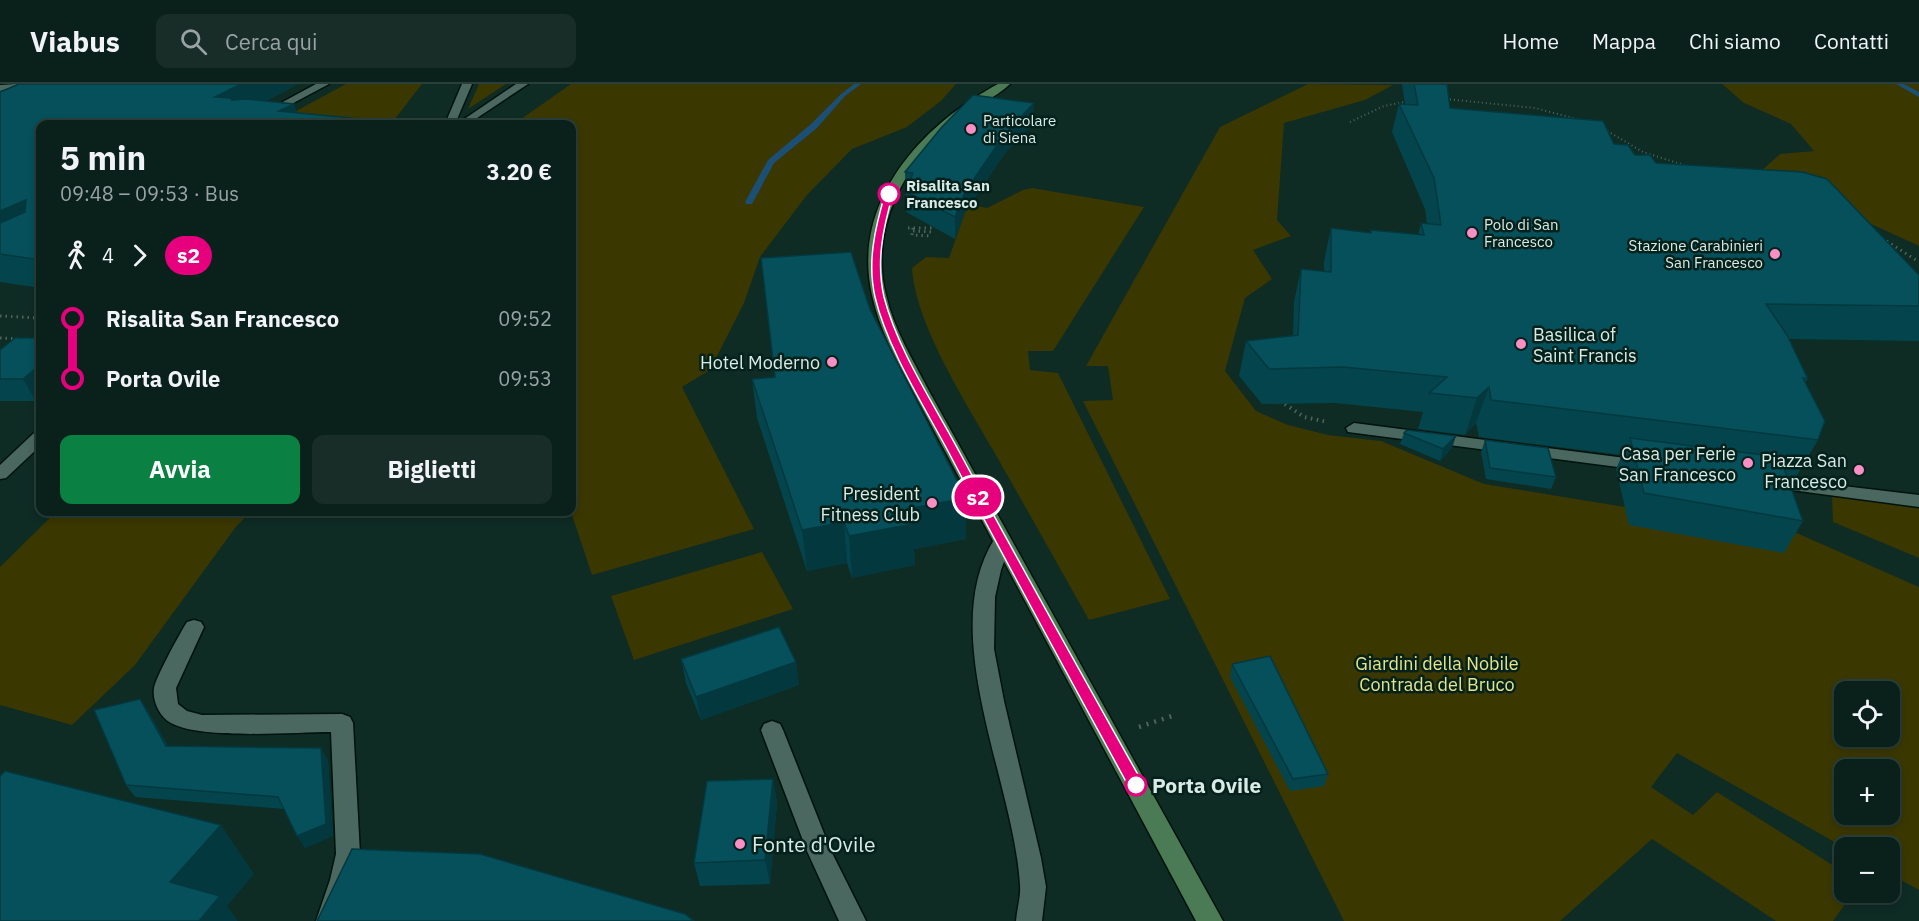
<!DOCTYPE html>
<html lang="it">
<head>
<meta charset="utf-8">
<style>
	body { margin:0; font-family:"IBM Plex Sans",sans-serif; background:#182d28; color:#f1f3f6; height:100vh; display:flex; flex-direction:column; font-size:22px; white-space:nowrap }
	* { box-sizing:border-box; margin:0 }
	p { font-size:20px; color:#99a3a3 }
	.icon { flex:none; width:33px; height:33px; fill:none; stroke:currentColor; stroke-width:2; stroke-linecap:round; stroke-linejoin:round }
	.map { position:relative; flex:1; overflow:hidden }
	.side { position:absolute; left:36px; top:36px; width:540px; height:396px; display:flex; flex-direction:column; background:#0a201b; border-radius:12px; box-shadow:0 3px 9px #0003,0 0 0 2px #2a3e3a }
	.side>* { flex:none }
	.badge { padding:0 12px; border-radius:20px; font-size:21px; line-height:39px }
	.fabs { position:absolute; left:1834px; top:597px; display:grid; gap:12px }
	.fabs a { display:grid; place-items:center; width:66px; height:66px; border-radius:12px; background:#0a201b; box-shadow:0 3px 9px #0003,0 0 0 2px #2a3e3a; font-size:30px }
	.map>.badge { position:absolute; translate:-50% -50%; box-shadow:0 0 0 3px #fff }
	.legs { display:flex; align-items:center; gap:9px; height:66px; padding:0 24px; font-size:20px }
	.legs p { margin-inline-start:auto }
	.overview { display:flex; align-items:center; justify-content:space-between; height:102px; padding:0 24px }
	h1 { font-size:33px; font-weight:700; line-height:45px }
	.action { display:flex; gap:12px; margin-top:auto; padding:12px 24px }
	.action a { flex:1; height:69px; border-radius:12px; background:#0b8043; color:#fff; font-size:24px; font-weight:700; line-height:69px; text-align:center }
	.action a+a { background:#182d28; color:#f1f3f6 }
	ul { padding:0 24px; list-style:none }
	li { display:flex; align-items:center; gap:21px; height:60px; font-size:22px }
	li i { display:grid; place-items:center; width:9px; height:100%; margin:0 8px; background:currentColor }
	li i::after { content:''; width:15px; height:15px; margin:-8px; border:4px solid; border-radius:50%; background:#0a201b }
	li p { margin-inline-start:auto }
	li:first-child i { background:linear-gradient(#0000 50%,currentColor 0) }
	li:last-child i { background:linear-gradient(currentColor 50%,#0000 0) }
	header { display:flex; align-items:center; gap:36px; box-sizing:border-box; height:84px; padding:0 30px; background:#0a201b; border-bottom:2px solid #2a3e3a }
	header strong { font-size:28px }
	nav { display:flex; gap:33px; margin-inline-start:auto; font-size:21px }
	.search { width:420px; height:54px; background:#182d28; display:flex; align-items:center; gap:15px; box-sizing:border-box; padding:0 21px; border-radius:12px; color:#99a3a3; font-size:22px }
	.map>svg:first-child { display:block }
	.green { fill:#3a3700; fill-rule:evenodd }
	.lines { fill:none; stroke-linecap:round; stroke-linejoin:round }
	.stream { fill:#1c4f75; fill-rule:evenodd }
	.lane-casing { stroke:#00130d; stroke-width:3 }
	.street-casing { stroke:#00130d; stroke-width:3 }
	.secondary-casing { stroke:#00130d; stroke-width:3 }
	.path-far3 { stroke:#4c655e; stroke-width:2; stroke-dasharray:1 3; stroke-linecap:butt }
	.path-far2 { stroke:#4c655e; stroke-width:3; stroke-dasharray:1.5 4; stroke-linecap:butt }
	.path-far1 { stroke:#4c655e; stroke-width:4; stroke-dasharray:1.5 4.5; stroke-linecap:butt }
	.path { stroke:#4c655e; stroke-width:4.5; stroke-dasharray:2 6; stroke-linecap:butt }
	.lane { fill:#4a685f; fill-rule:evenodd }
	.street { fill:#4a685f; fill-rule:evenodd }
	.secondary { fill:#4a7b54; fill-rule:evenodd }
	.wall { fill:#04454d }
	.shaded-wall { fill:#04383f }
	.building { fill:#05505a; stroke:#04383f; stroke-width:1.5 }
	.line-1 { fill:#e6007e; stroke:#fff; stroke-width:1.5 }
	.poi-dot { fill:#fa8fc6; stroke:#04211b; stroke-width:2 }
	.stop-1-dot { fill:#fff; stroke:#e6007e; stroke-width:3 }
	.labels { text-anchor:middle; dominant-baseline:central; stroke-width:5; stroke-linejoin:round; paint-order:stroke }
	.far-poi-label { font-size:15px; fill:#daeae5; stroke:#04211b; text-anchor:start }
	.far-stop-label { font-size:15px; font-weight:bold; fill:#daeae5; stroke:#04211b; text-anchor:start }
	.poi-label { font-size:18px; fill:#daeae5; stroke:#04211b; text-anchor:end }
	.park-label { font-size:18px; fill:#e8e488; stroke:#04211b }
	.near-stop-label { font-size:21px; font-weight:bold; fill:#daeae5; stroke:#04211b; text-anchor:start }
	.near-poi-label { font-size:21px; fill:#daeae5; stroke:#04211b; text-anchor:start }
</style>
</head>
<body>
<header>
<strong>Viabus</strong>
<div class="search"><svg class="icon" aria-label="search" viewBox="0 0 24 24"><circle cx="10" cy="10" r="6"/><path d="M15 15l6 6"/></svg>Cerca qui</div>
<nav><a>Home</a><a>Mappa</a><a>Chi siamo</a><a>Contatti</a></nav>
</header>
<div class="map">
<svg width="1919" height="837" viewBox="0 0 1919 837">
	<rect width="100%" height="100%" fill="#0e2b24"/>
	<!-- green -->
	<g class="green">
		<polygon points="346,0 422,0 391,40 283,34"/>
		<polygon points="479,0 506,0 468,25"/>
		<polygon points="571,0 956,0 941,17 907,43 852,65 807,111 760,173 744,219 710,286 682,303 754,445 592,491 571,428 572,40 514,40"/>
		<path d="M1308 0 1393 1 1365 16 1284 39 1277 136 1291 152 1253 166 1272 195 1245 214 1225 287 1256 327 1288 341 1328 351 1381 357 1484 400 1625 423 1774 439 1919 503V806L1890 790V764H1845L1677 669 1651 703 1693 731 1717 708 1845 789V808L1853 809 1833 837H1776L1652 755 1560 837H1344L1083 317 1113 316 1108 282H1086L1220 43ZM1845 608H1890V652H1845ZM1845 686H1890V730H1845Z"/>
		<polygon points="1722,0 1919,0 1919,162 1810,112 1752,95 1780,70 1814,67 1791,40 1744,19"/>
		<path d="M1032 104 1144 123 1053 267H1028L1030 286 1058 289 1170 515 1089 536C1057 479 1025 422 993 366 965 317 915 239 912 184L926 173 949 174 968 120 987 124 1023 106Z"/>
		<polygon points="1832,412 1919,424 1919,474 1833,438"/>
		<polygon points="56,428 250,428 235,444 135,581 72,641 0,621 0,483"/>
		<polygon points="762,468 793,525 634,576 611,512"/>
	</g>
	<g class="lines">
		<!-- stream -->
		<g class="stream">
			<polygon points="854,0 861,0 845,12 817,44 774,79 752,120 746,120 745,118 768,76 811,40 841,10"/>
			<polygon points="1896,0 1904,0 1919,8 1919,13"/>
		</g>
		<!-- lane casing -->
		<g class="lane-casing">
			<g id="lane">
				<path d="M1002 452 1009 454 1011 458 1001 486 995 513 994 565 1004 617 1041 774 1046 803 1042 837H1016C1017 825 1021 812 1020 801 1014 697 935 548 995 454Z"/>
				<path d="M194 536 201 538 204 543 176 604 178 620 187 627 202 631 342 630 350 633 353 639 360 770 356 796 342 837H316L330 796 336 770 331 648C293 648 202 656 171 639 160 633 152 617 154 604 156 593 180 549 187 538Z"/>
				<polygon points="772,637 780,640 783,646 831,767 866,837 839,837 807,767 761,646 764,640"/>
			</g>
		</g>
		<!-- street casing -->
		<g class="street-casing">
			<g id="street">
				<polygon points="17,0 16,2 0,7 0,1"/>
				<polygon points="316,0 329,0 254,40 242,40"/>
				<polygon points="462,0 472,0 455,40 445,40"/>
				<polygon points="516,0 528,0 468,40 457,40"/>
				<polygon points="1354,339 1641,376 1647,377 1650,381 1647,385 1641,386 1348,348 1346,344"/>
				<polygon points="40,348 40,362 6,394 0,395 0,381 34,349"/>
				<polygon points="1767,393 1919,411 1919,423 1761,402 1758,398 1761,394"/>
			</g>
		</g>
		<!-- secondary casing -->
		<g class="secondary-casing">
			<path id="secondary" d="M998 0H1010C995 15 970 23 953 38 904 82 869 144 886 211 894 246 913 276 929 307L1223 837H1196L913 307C897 276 879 245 872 211 851 117 922 41 998 0Z"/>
		</g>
		<!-- path-far3 -->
		<g class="path-far3">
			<polyline points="1446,15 1535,24 1581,36"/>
			<polyline points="1350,38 1384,22 1409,17"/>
			<polyline points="1604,45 1643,68 1687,82"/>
		</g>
		<!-- path-far2 -->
		<g class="path-far2">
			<polyline points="908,144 934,144"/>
			<polyline points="913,144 912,151 932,152"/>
			<polyline points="913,147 933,148"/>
			<polyline points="1882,154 1919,178"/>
			<polyline points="0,232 40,234"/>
			<polyline points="0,254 19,255"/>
		</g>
		<!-- path-far1 -->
		<polyline class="path-far1" points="1285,320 1304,333 1328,338"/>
		<!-- path -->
		<polyline class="path" points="1139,643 1172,632"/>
		<!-- lane -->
		<use href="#lane" class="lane"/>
		<!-- street -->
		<use href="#street" class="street"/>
		<!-- secondary -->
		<use href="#secondary" class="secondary"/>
	</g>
	<!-- wall -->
	<g class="wall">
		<polygon points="19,0 298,0 266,17 297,29 390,38 391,40 40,40 40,204 0,198 0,170"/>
		<polygon points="1402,0 1447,0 1450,24 1614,60 1635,71 1919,191 1919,257 1789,255 1808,295 1805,299 1818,356 1796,393 1787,392 1803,437 1784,469 1629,441 1616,385 1622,371 1479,353 1476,339 1465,351 1418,345 1423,328 1335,319 1262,320 1239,292 1246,257 1293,252 1294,218 1301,185 1324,187 1324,177 1331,144 1370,149 1371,146 1418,151 1421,139 1427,140 1425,125 1392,48 1399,20 1405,20"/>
		<polygon points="1033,39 1003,72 964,130 955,155 906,128 905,88"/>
		<polygon points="870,225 966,414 966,455 914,465 915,481 852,494 847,479 807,487 757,334 752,295 775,293"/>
		<polygon points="40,254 36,317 0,317 0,266"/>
		<polygon points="1404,349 1452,364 1440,377 1400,360"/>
		<polygon points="1485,356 1556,393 1551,405 1486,395 1481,368"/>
		<polygon points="681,575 796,578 799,601 701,636 686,599"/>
		<polygon points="1232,580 1328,690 1324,702 1290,707 1230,593"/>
		<polygon points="140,615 148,627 168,662 328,676 333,752 305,764 284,725 135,713 126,701"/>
		<polygon points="773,695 777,719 770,800 700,802 694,779"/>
	</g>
	<!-- shaded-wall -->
	<g class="shaded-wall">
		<polygon points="241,0 298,0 226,38 215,13"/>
		<polygon points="1034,19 1033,39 1003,72 964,130 955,155 955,133 965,108 1004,51"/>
		<polygon points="294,20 302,40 279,27"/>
		<polygon points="26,116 40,142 0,164 0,127"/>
		<polygon points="40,281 40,313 36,317 23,295"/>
		<polygon points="1489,303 1476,339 1465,351 1477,314"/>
		<polygon points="1456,352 1452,364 1440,377 1443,365"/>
		<polygon points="966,414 966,455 914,465 915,481 852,494 849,452 907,425"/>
		<polygon points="844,438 847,479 807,487 802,446"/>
		<polygon points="796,578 799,601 701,636 696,613"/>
		<polygon points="140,615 148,627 175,675 166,662"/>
		<polygon points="321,664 328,676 333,752 305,764 297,752"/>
		<polygon points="773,695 777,719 770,800 765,776"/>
		<polygon points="221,741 254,790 227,822 238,837 199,837 170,798"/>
	</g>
	<!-- building -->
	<g class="building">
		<polygon points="19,0 241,0 215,13 230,14 232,16 246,15 294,20 279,27 390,38 385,40 40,40 40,176 0,170 0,139 25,128 26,116 0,127 0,8"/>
		<polygon points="1414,0 1447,0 1450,24 1603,37 1614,60 1628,61 1635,71 1650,71 1656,79 1802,88 1827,95 1919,191 1919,222 1766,220 1787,251 1808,295 1803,294 1825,337 1818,356 1491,316 1489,303 1477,314 1429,309 1447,293 1343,283 1269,285 1246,257 1298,251 1301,185 1331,188 1331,144 1371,149 1371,146 1424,151 1421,139 1441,141 1434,94 1399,20 1418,21"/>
		<polygon points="973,11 1034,19 1004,51 965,108 955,133 905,107 913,89 905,88 941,44"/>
		<polygon points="851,168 870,225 966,414 907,425 913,440 849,452 844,438 802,446 752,295 775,293 761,174"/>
		<polygon points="15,254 40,254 40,281 23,295 0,295 0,266"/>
		<polygon points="1407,346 1456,352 1443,365 1404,349"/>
		<polygon points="1630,354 1780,373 1803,437 1644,409"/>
		<polygon points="1485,356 1548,364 1556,393 1490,384"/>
		<polygon points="779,543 796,578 696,613 681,575"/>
		<polygon points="1270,572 1328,690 1293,695 1232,580"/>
		<polygon points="140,615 166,662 321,664 326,740 297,752 278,713 126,701 94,626"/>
		<polygon points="5,687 221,741 170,798 220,812 199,837 0,837 0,692"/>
		<polygon points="773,695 765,776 694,779 707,697"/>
		<polygon points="352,765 480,770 685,830 694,837 317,837"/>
	</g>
	<!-- line-1 -->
	<path class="line-1" d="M889 108 893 110C883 144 876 178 884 213 898 267 934 320 960 369 1019 479 1080 587 1141 696L1143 701 1141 705 1136 707 1130 705C1069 593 1008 482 949 369 924 322 887 264 875 213 867 178 875 144 885 110Z"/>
	<!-- markers -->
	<g class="poi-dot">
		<circle cx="971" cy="45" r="6"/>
		<circle cx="1472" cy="149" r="6"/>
		<circle cx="1775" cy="170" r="6"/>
		<circle cx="1521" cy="260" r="6"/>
		<circle cx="832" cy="278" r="6"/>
		<circle cx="1748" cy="379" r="6"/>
		<circle cx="1859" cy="386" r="6"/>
		<circle cx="932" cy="419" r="6"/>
		<circle cx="740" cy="760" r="6"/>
	</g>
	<g class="stop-1-dot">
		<circle cx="889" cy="110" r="10"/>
		<circle cx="1136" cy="701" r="10"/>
	</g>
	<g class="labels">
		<!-- far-poi labels -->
		<g class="far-poi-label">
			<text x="983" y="36">Particolare<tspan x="983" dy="17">di Siena</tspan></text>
			<text x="1484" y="140">Polo di San<tspan x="1484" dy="17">Francesco</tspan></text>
			<text x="1763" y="161" text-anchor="end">Stazione Carabinieri<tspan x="1763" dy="17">San Francesco</tspan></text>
		</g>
		<!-- far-stop labels -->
		<g class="far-stop-label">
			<text x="906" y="101">Risalita San<tspan x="906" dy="17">Francesco</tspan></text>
		</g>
		<!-- poi labels -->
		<g class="poi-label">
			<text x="1533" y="250" text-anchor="start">Basilica of<tspan x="1533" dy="21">Saint Francis</tspan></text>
			<text x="820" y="278">Hotel Moderno</text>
			<text x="1736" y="369">Casa per Ferie<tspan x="1736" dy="21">San Francesco</tspan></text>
			<text x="1847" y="376">Piazza San<tspan x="1847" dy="21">Francesco</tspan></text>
			<text x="920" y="409">President<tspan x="920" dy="21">Fitness Club</tspan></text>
		</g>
		<!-- park labels -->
		<g class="park-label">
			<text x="1437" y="579">Giardini della Nobile<tspan x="1437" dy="21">Contrada del Bruco</tspan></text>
		</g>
		<!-- near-stop labels -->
		<g class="near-stop-label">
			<text x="1152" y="701">Porta Ovile</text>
		</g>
		<!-- near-poi labels -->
		<g class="near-poi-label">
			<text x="752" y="760">Fonte d'Ovile</text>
		</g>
	</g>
</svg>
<div class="fabs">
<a><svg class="icon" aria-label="locate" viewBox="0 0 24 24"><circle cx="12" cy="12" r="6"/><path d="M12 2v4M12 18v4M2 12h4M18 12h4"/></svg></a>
<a>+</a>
<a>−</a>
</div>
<b class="badge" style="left:978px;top:413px;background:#e6007e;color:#fff">s2</b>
<section class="side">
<div class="overview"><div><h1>5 min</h1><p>09:48 – 09:53 · Bus</p></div><b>3.20 €</b></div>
<div class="legs"><svg class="icon" aria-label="walk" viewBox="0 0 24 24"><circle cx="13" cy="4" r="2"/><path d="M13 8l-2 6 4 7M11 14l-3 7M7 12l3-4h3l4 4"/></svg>4<svg class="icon" aria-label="forward" viewBox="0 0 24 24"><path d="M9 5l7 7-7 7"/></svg><b class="badge" style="background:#e6007e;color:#fff">s2</b></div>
<ul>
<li><i style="color:#e6007e"></i><b>Risalita San Francesco</b><p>09:52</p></li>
<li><i style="color:#e6007e"></i><b>Porta Ovile</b><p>09:53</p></li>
</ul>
<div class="action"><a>Avvia</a><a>Biglietti</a></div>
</section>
</div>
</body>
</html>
